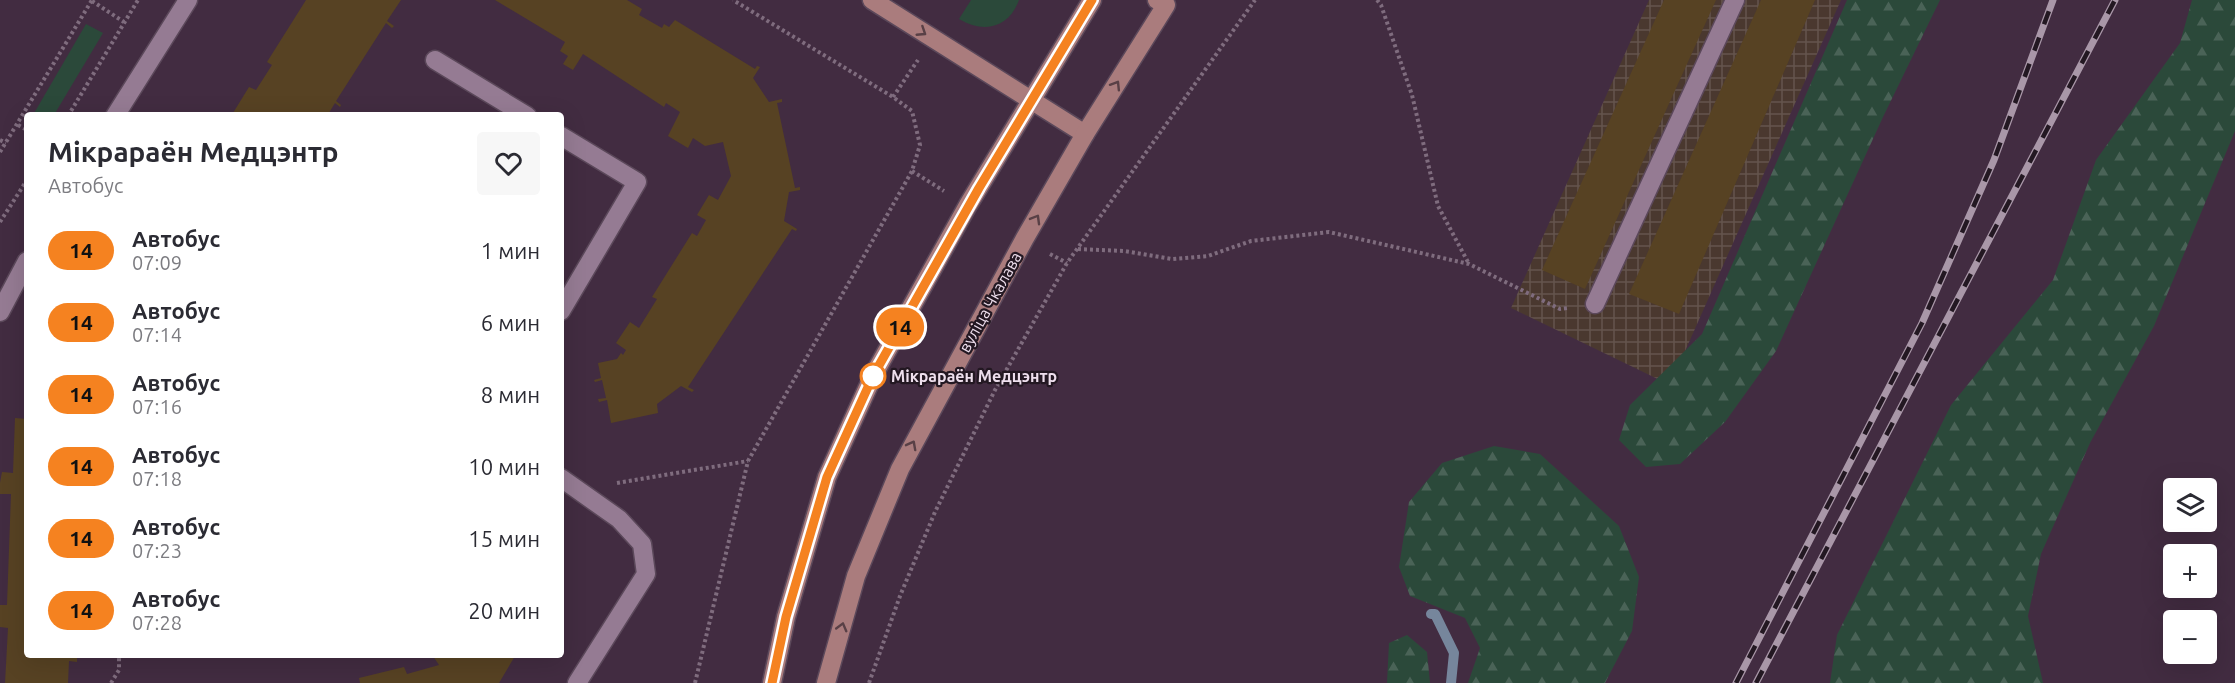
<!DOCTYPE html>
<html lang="ru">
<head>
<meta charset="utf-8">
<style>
	body { margin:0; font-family:Ubuntu,sans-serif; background:#f7f7f7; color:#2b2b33; height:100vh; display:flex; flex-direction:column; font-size:22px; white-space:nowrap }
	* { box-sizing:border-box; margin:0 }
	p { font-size:20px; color:#7c7c81 }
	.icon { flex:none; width:33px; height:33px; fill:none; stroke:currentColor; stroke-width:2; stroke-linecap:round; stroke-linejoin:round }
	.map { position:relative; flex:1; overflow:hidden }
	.panel { position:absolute; left:24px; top:112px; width:540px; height:546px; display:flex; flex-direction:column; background:#fff; border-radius:6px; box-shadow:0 6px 24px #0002 }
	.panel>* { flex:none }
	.badge { padding:0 12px; border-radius:20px; font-size:21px; line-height:39px }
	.buttons { position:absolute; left:2163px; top:478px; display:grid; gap:12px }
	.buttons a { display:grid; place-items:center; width:54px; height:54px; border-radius:6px; background:#fff; box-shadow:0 6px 24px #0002; font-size:30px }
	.map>.badge { position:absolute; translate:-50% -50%; box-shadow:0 0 0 3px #fff }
	.round { display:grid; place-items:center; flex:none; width:63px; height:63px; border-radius:6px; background:#f7f7f7 }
	.head { display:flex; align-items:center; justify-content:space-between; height:102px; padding:0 24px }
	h1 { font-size:28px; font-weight:700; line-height:45px }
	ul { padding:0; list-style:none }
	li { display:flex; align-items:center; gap:18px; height:72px; padding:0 24px }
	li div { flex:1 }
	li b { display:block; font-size:22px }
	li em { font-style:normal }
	li .badge { min-width:66px; font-weight:700; text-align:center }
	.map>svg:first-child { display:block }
	.industrial { fill:url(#industrial-grid) }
	.green { fill:#2b493a }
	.forest { fill:url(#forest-firs) }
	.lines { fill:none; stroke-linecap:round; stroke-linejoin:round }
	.stream { stroke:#76869c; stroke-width:10 }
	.building { fill:#574223 }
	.lane-casing { stroke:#5b485a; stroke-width:21 }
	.secondary-casing { stroke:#5b485a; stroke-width:21 }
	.path { stroke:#7f6c7e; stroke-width:4; stroke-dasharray:3 3; stroke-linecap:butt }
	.lane { stroke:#957b93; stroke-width:18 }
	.secondary { stroke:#aa7c7d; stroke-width:18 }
	.rail-casing { stroke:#a997a8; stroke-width:7 }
	.rail { stroke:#231822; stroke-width:4.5; stroke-dasharray:14; stroke-linecap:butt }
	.oneway { stroke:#594046 }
	.line-casing { stroke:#fff; stroke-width:14 }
	.line { stroke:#f58220; stroke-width:9 }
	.stop-dot { fill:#fff; stroke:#f58220; stroke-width:3 }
	.labels { text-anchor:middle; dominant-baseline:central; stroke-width:4.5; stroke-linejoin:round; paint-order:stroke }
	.street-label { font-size:16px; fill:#eedfed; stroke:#231822 }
	.stop-label { font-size:16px; font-weight:bold; fill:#eedfed; stroke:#231822; text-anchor:start }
</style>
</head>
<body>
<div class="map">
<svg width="2235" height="683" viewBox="0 0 2235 683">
	<defs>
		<pattern id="industrial-grid" width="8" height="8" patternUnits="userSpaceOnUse" patternTransform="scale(1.5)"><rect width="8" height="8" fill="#4a382f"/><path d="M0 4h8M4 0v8" fill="none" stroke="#64544d"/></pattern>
		<pattern id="forest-firs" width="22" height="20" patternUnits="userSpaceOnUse" patternTransform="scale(1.5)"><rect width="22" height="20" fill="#2b493a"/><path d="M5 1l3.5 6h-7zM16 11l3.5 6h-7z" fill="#4a6357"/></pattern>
	</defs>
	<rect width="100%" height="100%" fill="#422c41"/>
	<!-- industrial -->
	<polygon class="industrial" points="1649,0 1841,0 1670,385 1511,308"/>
	<!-- green -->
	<g class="green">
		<path d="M971 0H1019C1009 28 984 34 959 19Z"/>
		<polygon points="86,24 103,33 54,115 33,115"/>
	</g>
	<!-- forest -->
	<g class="forest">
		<polygon points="1847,0 1940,0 1883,117 1776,351 1725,422 1680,464 1646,467 1619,440 1630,405 1702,334"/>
		<polygon points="2192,0 2235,0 2235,131 2154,326 2090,443 2041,554 2028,616 2043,683 1830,683 1837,635 1951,405 2053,280 2096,160 2180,43"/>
		<polygon points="1494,446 1540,454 1619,526 1639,577 1632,631 1605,683 1468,683 1480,648 1465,618 1410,596 1399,567 1409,502 1442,463"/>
		<polygon points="1407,635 1427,652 1430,683 1387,683 1389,643"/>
	</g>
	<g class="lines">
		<!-- stream -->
		<polyline class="stream" points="1431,614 1435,614 1454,653 1451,683"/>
	</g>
	<!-- building -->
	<g class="building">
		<polygon points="306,0 401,0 387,21 394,26 392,28 386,23 336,101 341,105 340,107 335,103 327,116 237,116 233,113 249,87 256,90 272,65 267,62"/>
		<polygon points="495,0 627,0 642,9 639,15 662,28 664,24 669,27 675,20 755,69 757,66 760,67 753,78 769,102 782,99 782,102 777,103 795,188 800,187 800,190 789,192 784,221 797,229 796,231 792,229 688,387 694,390 692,392 681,386 657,404 658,413 611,423 607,400 599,402 598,399 606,398 602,380 595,382 594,380 601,378 598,363 617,359 621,353 623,355 626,350 616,343 630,322 639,328 657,299 652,297 692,233 697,236 706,220 697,215 709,195 718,200 731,176 723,142 705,146 693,138 688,148 668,136 680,112 666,103 664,107 583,54 573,70 563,64 568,56 560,51 565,42"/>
		<polygon points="1664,0 1716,0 1585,289 1542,270"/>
		<polygon points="1761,0 1815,0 1679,314 1629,294"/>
		<polygon points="15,418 27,419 27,656 77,656 77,662 69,661 68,683 5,683 8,628 0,627 0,605 7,605 11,494 0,494 0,483 2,472 13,473"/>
		<polygon points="433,656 515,656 499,683 360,683 359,678 404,667 407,674 439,665"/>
	</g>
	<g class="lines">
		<!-- lane casing -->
		<g class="lane-casing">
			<g id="lane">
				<polyline points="435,60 527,116"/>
				<polyline points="115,116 188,0"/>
				<polyline points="561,136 637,182 561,311"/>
				<polyline points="1595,304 1735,0"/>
				<polyline points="0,312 27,261"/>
				<polyline points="561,478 619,519 642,544 646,574 577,683"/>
			</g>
		</g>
		<!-- secondary casing -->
		<g class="secondary-casing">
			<g id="secondary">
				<polyline points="872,0 1085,134"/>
				<polyline points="772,683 786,617 827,477 873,376 968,205 1092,0"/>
				<polyline points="826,683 856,576 900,469 1025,238 1085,134 1166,5 1157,0"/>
			</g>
		</g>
		<!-- path -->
		<g class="path">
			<polyline points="1377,0 1381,5 1412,95 1438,206 1469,264"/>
			<polyline points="92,1 124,22"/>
			<polyline points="893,97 918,60"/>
			<polyline points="68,116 138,0"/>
			<polyline points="18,125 27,130"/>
			<polyline points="0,140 6,143"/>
			<polyline points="0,152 92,0"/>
			<polyline points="912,171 944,191"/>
			<polyline points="0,222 27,180"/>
			<polyline points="1078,249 1125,251 1172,259 1208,256 1251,241 1329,232 1469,264 1560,309 1568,308"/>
			<polyline points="1050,254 1067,263"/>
			<polyline points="617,483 748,461"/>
			<polyline points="111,683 119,670 119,656"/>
			<polyline points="695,683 748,461 912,171 920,145 912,111 893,97 733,0"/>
			<polyline points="869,683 900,596 935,512 995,390 1067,263 1255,0"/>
		</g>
		<!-- lane -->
		<use href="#lane" class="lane"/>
		<!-- secondary -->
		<use href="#secondary" class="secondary"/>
		<!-- rail casing -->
		<g class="rail-casing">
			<g id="rail">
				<polyline points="1736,683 1922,323 1994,160 2053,0"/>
				<polyline points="1756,683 2115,0"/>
			</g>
		</g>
		<!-- rail -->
		<use href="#rail" class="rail"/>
	</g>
	<!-- one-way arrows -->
	<defs><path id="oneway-chevron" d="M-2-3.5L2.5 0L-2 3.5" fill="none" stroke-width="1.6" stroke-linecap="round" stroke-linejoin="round" transform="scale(1.5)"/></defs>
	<g class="oneway">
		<use href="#oneway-chevron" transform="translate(922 32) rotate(33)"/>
		<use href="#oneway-chevron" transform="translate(1116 85) rotate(-58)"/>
		<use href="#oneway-chevron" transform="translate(1036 219) rotate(-60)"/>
		<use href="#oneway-chevron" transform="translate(912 445) rotate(-62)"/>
		<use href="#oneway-chevron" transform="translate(842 627) rotate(-75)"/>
	</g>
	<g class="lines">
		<!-- line casing -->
		<g class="line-casing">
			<polyline id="line" points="772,683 786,617 827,477 873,376 979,188 1092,0"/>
		</g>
		<!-- line -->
		<use href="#line" class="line"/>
	</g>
	<!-- markers -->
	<circle class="stop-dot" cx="873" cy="376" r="12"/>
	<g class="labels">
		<!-- street labels -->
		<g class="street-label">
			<text transform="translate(990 302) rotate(-61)">вуліца Чкалава</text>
		</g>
		<!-- stop labels -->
		<g class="stop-label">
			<text x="891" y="376">Мікрараён Медцэнтр</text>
		</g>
	</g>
</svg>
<div class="buttons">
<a><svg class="icon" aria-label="layers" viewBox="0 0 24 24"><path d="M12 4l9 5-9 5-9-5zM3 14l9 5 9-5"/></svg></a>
<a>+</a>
<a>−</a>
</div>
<b class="badge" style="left:900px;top:327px;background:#f58220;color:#111">14</b>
<section class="panel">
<div class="head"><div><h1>Мікрараён Медцэнтр</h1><p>Автобус</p></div><a class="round"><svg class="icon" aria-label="heart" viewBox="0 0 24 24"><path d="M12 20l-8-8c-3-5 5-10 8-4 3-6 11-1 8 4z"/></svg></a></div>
<ul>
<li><span class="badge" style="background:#f58220;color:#111">14</span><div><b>Автобус</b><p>07:09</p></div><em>1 мин</em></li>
<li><span class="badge" style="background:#f58220;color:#111">14</span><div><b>Автобус</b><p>07:14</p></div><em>6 мин</em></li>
<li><span class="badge" style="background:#f58220;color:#111">14</span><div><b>Автобус</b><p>07:16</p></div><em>8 мин</em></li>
<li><span class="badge" style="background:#f58220;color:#111">14</span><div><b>Автобус</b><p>07:18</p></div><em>10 мин</em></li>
<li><span class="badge" style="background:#f58220;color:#111">14</span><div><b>Автобус</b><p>07:23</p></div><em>15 мин</em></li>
<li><span class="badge" style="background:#f58220;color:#111">14</span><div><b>Автобус</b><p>07:28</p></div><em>20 мин</em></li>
</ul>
</section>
</div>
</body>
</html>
